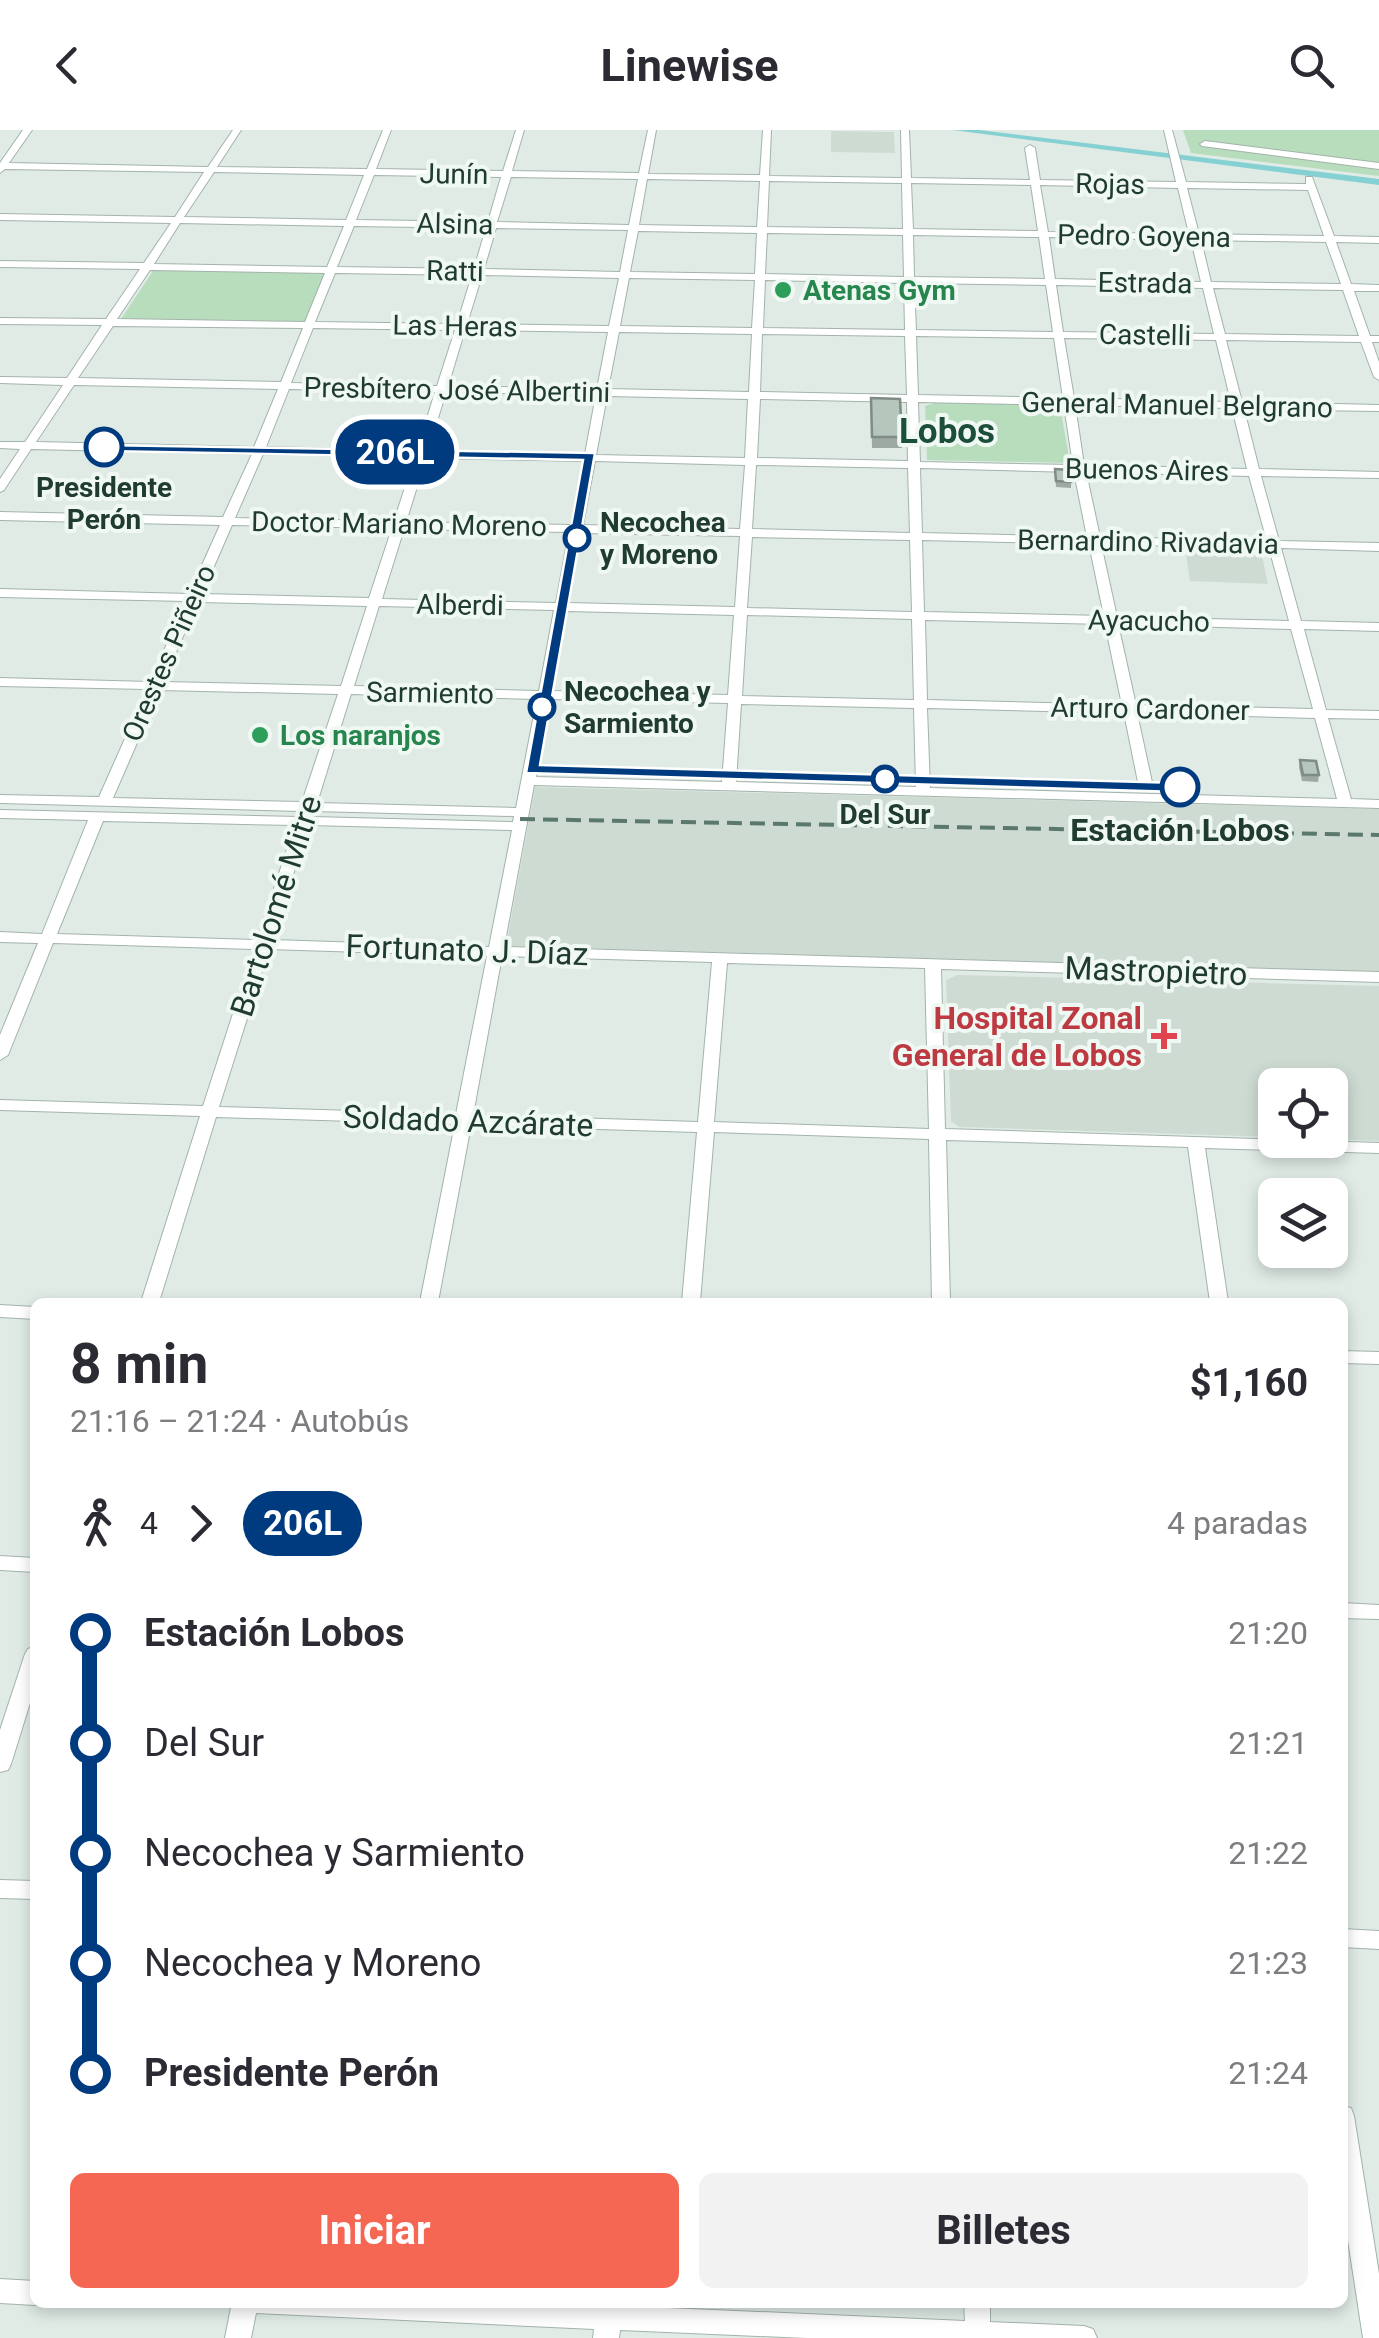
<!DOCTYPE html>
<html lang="es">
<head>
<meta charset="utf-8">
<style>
	body { margin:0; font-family:Roboto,sans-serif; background:#f2f2f3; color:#2b2b33; height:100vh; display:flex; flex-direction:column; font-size:38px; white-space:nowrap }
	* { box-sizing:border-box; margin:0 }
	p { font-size:32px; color:#7c7c81 }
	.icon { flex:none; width:55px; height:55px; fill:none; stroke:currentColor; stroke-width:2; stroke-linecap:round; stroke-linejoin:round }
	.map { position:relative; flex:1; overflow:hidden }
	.side { position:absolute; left:30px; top:1168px; width:1318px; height:1010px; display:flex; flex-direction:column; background:#fff; border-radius:15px; box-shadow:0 5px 15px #0003 }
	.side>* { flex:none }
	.badge { padding:0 20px; border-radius:32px; font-size:35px; line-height:65px }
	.controls { position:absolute; left:1258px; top:938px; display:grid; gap:20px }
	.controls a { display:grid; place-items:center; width:90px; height:90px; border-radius:15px; background:#fff; box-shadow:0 5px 15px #0003; font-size:50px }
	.map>.badge { position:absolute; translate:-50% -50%; box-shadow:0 0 0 5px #fff }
	.legs { display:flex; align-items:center; gap:15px; height:110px; padding:0 40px; font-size:32px }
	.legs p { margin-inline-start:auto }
	.summary { display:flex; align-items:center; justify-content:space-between; height:170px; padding:0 40px }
	h1 { font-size:55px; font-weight:700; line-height:75px }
	.primary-button { display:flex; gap:20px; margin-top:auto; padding:20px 40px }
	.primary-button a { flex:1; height:115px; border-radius:15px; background:#f66753; color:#fff; font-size:40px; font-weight:700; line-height:115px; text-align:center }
	.primary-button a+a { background:#f2f2f3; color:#2b2b33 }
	ul { padding:0 40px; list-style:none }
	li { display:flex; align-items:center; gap:35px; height:110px; font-size:38px }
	li i { display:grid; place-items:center; width:15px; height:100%; margin:0 12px; background:currentColor }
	li i::after { content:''; width:25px; height:25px; margin:-12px; border:8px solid; border-radius:50%; background:#fff }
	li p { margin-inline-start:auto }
	li:first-child i { background:linear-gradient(#0000 50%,currentColor 0) }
	li:last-child i { background:linear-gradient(currentColor 50%,#0000 0) }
	header { display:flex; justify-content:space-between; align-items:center; height:130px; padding:0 40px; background:#fff; font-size:45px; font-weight:700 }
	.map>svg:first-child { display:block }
	.built { fill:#cedbd3 }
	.green { fill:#b8ddbd }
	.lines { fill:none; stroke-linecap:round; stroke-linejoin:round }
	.canal { fill:#85d0d2; fill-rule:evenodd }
	.street-casing { stroke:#a3b3ab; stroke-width:2 }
	.street { fill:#fff; fill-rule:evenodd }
	.rail { stroke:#5a786c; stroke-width:4; stroke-dasharray:15 8; stroke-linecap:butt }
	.wall { fill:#9caaa3 }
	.building { fill:#b5c6bd; stroke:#7f8b84; stroke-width:2.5 }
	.line-1 { fill:#003b80; stroke:#fff; stroke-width:2.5 }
	.leisure-dot { fill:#2e9e5b; stroke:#f0f8f3; stroke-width:4 }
	.stop-1-dot { fill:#fff; stroke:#003b80; stroke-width:5 }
	.health-dot { fill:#e0444e; stroke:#f0f8f3; stroke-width:4 }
	.labels { text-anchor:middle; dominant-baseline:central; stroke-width:8; stroke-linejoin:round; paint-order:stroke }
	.far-street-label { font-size:28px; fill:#203c31; stroke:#f0f8f3 }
	.far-leisure-label { font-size:28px; font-weight:bold; fill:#27864d; stroke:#f0f8f3; text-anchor:start }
	.far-stop-label { font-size:28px; font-weight:bold; fill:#203c31; stroke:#f0f8f3 }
	.stop-label { font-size:32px; font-weight:bold; fill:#203c31; stroke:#f0f8f3 }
	.street-label { font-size:32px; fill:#203c31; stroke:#f0f8f3 }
	.health-label { font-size:32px; font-weight:bold; fill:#be3a42; stroke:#f0f8f3; text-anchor:end }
	.far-district-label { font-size:35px; font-weight:bold; fill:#1c4e3c; stroke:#f0f8f3 }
</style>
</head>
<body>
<header><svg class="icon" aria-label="back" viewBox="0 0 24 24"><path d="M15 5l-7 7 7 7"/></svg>Linewise<svg class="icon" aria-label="search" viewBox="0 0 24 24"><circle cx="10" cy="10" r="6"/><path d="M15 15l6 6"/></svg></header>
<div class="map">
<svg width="1379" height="2208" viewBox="0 0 1379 2208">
	<rect width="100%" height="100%" fill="#e0ebe5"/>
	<!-- built -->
	<g class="built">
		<polygon points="831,1 894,2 895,23 831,22"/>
		<polygon points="1185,418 1244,419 1262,426 1268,454 1190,451"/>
		<polygon points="535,657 1379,679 1379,842 506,816"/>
		<polygon points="957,845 1379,856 1379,1011 1330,1009 1330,955 1275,955 1275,1007 959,997 951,991 946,850"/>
	</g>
	<!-- green -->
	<g class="green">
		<polygon points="1183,0 1379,0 1379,46 1191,23"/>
		<polygon points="155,138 327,142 305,192 121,189"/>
		<polygon points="938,272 1060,276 1070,333 927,330 925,276"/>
	</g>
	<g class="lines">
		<!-- canal -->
		<polygon class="canal" points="953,0 979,0 1379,49 1379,55"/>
		<!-- street casing -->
		<g class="street-casing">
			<g id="street">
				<path d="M23 0H32L9 33 208 37 233 0H241L217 37 367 39 383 0H391L376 39 503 41 516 0H524L512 41 639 43 648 0H656L648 44 760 45 763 0H771L769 46 902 48 901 0H909L911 48 1030 50 1025 18 1030 15 1035 18 1040 50 1176 52 1164 0H1172L1186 52 1306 54V47H1312L1334 106 1379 107V113L1336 112 1351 154 1379 155V161H1354L1370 206H1379V212H1372L1379 232V250L1374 247 1361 212 1226 210 1242 272 1379 275V281L1244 279 1259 339 1379 342V348L1261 346 1279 411 1379 413V421L1281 418 1301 491 1379 493V501L1304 499 1326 580 1379 581V589L1328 588 1351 669 1379 670V678L534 655 504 817 1379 842V852L941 839 945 999 1379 1013V1023L1205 1018 1228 1172H1210L1188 1017 946 1010 950 1172H932L929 1009 714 1002 700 1172H682L697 1002 471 995 438 1172H420L455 994 216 987 159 1172H141L200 986 0 980V970L203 976 254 819 53 813 8 925 0 930V905L38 813 0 812V802L42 804 88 690 0 688V680L298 687 300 681 0 673V665L99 667 147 559 0 556V548L150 552 186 471 0 467V459L189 464 220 395 0 390V382L223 387 252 324 31 319 4 360 0 362V349L20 319 0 318V312H25L63 255 0 253V247L67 248 102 195 0 194V188L106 189 140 139 0 137V131L144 133 171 93 0 90V84L175 87 204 42 5 39 0 43V33ZM214 42 364 45 346 90 184 87ZM374 45 501 47 488 92 356 90ZM511 47 638 49 629 95 497 92ZM647 49 760 51 757 97 639 95ZM769 51 902 53 903 99 767 97ZM911 53 1031 55 1038 101 913 99ZM1040 55 1178 58 1189 104 1048 102ZM1187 58 1308 60 1324 106 1199 104ZM180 93 344 96 327 137 154 134ZM354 96 486 98 474 139 337 137ZM496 98 628 100 620 142 484 139ZM638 101 757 103 755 144 630 142ZM767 103 903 105 904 147 765 144ZM913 105 1039 107 1045 149 914 147ZM1049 107 1191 110 1201 152 1055 149ZM1201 110 1326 112 1341 154 1211 152ZM150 140 325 143 305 192 117 189ZM335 143 472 145 457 194 315 192ZM482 145 619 148 609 196 467 194ZM629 148 755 150 752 198 620 196ZM765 150 904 153 905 200 763 198ZM914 153 1046 155 1053 202 916 200ZM1056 155 1203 158 1214 204 1063 202ZM1213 158 1343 160 1359 206 1225 204ZM113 196 303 198 281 252 78 248ZM313 198 455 200 437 256 291 253ZM465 200 608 202 597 259 448 256ZM619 202 752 204 749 262 608 259ZM762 204 905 206 907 265 760 262ZM916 206 1054 208 1063 268 918 265ZM1064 208 1216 210 1231 272 1074 268ZM74 255 278 259 254 317 36 312ZM289 259 435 262 417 321 266 317ZM446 262 596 265 585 324 428 321ZM607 266 748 269 745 328 596 325ZM760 269 907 272 908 331 757 328ZM918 272 1064 275 1073 335 920 332ZM1075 275 1232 278 1247 339 1084 335ZM263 324 415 327 394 391 235 388ZM426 328 583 331 571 395 406 392ZM595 331 745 335 740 399 583 395ZM756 335 908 338 910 403 752 399ZM920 338 1074 342 1087 407 922 403ZM1086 342 1249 346 1267 411 1100 407ZM232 395 392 398 369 468 202 464ZM404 399 569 402 556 473 382 469ZM581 403 740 406 735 477 568 473ZM752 407 910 410 912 482 747 478ZM922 410 1089 414 1104 486 924 482ZM1101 414 1269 418 1289 491 1117 487ZM198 472 367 476 341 556 163 552ZM379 476 554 480 539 561 354 556ZM567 481 734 485 728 565 552 561ZM747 485 912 489 914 570 742 566ZM925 490 1105 494 1122 575 927 570ZM1118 494 1291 499 1313 579 1136 575ZM160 560 338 564 302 672 113 668ZM351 564 537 569 516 678 317 673ZM550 569 728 573 722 652 536 647ZM741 574 914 578 916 657 736 652ZM927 578 1124 583 1139 657 1146 661 1153 657 1137 583 1315 588 1337 669 930 658ZM314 681 514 686 513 692 312 687ZM103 691 295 695 257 810 57 804ZM309 695 512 700 489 817 272 810ZM269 819 487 826 456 984 219 977ZM502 826 712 832 698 992 473 985ZM727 833 925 838 929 999 714 992Z"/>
				<polygon points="1205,11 1379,33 1379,39 1202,16 1200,14"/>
				<polygon points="0,1175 35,1177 35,1189 0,1187"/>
				<polygon points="1342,1221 1379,1222 1379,1234 1342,1233"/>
				<polygon points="0,1426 35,1428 35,1442 0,1440"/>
				<polygon points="1342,1473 1379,1475 1379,1489 1342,1488"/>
				<polygon points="35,1516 35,1557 11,1634 8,1640 0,1642 0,1600 25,1524 28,1519"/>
				<polygon points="0,1750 35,1751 35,1769 0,1768"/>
				<polygon points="1342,1799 1379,1801 1379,1819 1342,1817"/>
				<polygon points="1342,1976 1351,1978 1354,1986 1379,2144 1379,2208 1363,2208 1342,2071"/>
				<polygon points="0,2149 35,2151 35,2172 41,2172 35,2175 0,2173"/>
				<polygon points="232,2172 596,2175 622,2172 622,2176 965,2191 964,2172 990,2172 990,2192 1084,2196 1093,2199 1097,2208 807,2208 620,2200 619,2208 593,2208 594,2199 256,2183 251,2208 225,2208"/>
			</g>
		</g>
		<!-- street -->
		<use href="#street" class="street"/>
		<!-- rail -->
		<polyline class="rail" points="520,689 1379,705"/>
	</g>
	<!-- wall -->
	<g class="wall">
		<polygon points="871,268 902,307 902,318 872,318"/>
		<polygon points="1055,339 1071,352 1071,358 1056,357"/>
		<polygon points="1300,630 1319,645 1318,652 1302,651 1299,637"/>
	</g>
	<!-- building -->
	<g class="building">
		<polygon points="871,268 900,269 902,307 872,307"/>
		<polygon points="1055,339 1070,340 1071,352 1056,351"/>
		<polygon points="1300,630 1316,631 1319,645 1303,645"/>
	</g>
	<!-- line-1 -->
	<polygon class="line-1" points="99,315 595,323 540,635 1180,653 1188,657 1180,662 526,643 583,330 104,321 99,320"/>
	<!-- markers -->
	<g class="leisure-dot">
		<circle cx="783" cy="160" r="10"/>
		<circle cx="260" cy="605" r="10"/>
	</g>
	<g class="stop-1-dot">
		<circle cx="104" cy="317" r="18"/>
		<circle cx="577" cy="408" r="12"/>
		<circle cx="542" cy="577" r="12"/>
		<circle cx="885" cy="649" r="12"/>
		<circle cx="1180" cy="657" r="18"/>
	</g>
	<path class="health-dot" d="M1159 891h10v10h10v10h-10v10h-10v-10h-10v-10h10z"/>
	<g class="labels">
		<!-- far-street labels -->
		<g class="far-street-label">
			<text transform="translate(454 44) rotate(1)">Junín</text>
			<text transform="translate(1110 54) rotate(1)">Rojas</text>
			<text transform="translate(455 94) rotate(1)">Alsina</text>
			<text transform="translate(1144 106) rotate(1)">Pedro Goyena</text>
			<text transform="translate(455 141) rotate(1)">Ratti</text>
			<text transform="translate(1145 153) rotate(1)">Estrada</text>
			<text transform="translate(455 196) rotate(1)">Las Heras</text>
			<text transform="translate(1145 205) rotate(1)">Castelli</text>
			<text transform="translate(457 260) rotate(1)">Presbítero José Albertini</text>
			<text transform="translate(1177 275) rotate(1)">General Manuel Belgrano</text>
			<text transform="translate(1147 340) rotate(1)">Buenos Aires</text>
			<text transform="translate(399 394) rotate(1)">Doctor Mariano Moreno</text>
			<text transform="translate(1148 412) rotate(1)">Bernardino Rivadavia</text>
			<text transform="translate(460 475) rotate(1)">Alberdi</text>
			<text transform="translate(1149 491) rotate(1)">Ayacucho</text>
			<text transform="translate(169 523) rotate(-66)">Orestes Piñeiro</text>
			<text transform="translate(430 563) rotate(1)">Sarmiento</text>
			<text transform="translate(1150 579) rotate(1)">Arturo Cardoner</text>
		</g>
		<!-- far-leisure labels -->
		<g class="far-leisure-label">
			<text x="803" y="160">Atenas Gym</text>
			<text x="280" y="605">Los naranjos</text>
		</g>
		<!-- far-stop labels -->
		<g class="far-stop-label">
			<text x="104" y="357">Presidente<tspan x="104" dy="32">Perón</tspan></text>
			<text x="600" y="392" text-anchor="start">Necochea<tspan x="600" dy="32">y Moreno</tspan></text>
			<text x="564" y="561" text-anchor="start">Necochea y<tspan x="564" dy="32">Sarmiento</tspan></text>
			<text x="885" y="684">Del Sur</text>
		</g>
		<!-- stop labels -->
		<g class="stop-label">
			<text x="1180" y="700">Estación Lobos</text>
		</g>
		<!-- street labels -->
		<g class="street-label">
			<text transform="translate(276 776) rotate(-72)">Bartolomé Mitre</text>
			<text transform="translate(467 820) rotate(2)">Fortunato J. Díaz</text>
			<text transform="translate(1156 841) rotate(2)">Mastropietro</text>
			<text transform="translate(468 991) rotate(2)">Soldado Azcárate</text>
		</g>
		<!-- health labels -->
		<g class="health-label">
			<text x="1142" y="888">Hospital Zonal<tspan x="1142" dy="37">General de Lobos</tspan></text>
		</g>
		<!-- far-district labels -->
		<g class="far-district-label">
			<text x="947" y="301">Lobos</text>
		</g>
	</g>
</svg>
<div class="controls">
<a><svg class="icon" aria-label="locate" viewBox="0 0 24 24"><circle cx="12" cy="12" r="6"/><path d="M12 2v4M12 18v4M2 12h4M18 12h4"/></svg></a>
<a><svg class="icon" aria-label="layers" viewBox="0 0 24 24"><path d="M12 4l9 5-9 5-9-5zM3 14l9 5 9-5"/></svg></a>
</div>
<b class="badge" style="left:395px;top:322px;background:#003b80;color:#fff">206L</b>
<section class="side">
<div class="summary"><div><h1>8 min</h1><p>21:16 – 21:24 · Autobús</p></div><b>$1,160</b></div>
<div class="legs"><svg class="icon" aria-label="walk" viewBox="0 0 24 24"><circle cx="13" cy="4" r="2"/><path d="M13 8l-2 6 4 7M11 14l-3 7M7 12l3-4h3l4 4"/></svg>4<svg class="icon" aria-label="forward" viewBox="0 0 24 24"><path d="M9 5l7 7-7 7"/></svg><b class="badge" style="background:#003b80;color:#fff">206L</b><p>4 paradas</p></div>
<ul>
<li><i style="color:#003b80"></i><b>Estación Lobos</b><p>21:20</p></li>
<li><i style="color:#003b80"></i><span>Del Sur</span><p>21:21</p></li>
<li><i style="color:#003b80"></i><span>Necochea y Sarmiento</span><p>21:22</p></li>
<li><i style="color:#003b80"></i><span>Necochea y Moreno</span><p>21:23</p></li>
<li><i style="color:#003b80"></i><b>Presidente Perón</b><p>21:24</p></li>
</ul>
<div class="primary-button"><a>Iniciar</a><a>Billetes</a></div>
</section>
</div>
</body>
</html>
